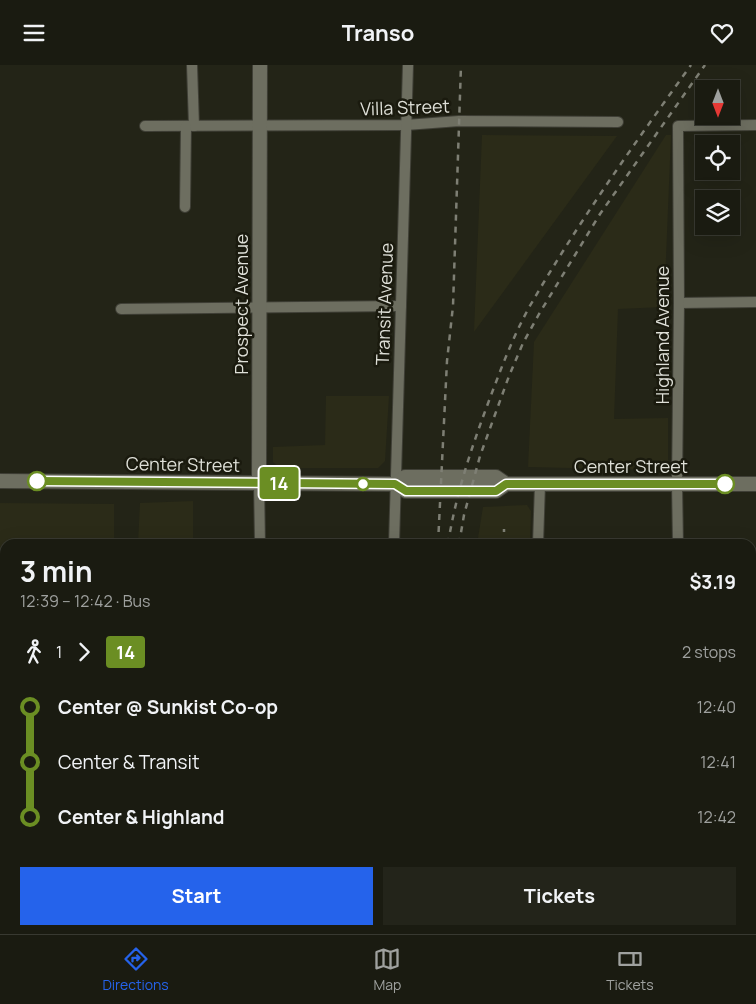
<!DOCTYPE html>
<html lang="en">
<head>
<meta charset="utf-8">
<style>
	body { margin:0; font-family:Manrope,sans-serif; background:#23241a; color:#f1f3f6; height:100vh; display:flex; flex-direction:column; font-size:19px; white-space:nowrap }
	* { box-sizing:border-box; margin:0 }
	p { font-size:16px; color:#9fa19f }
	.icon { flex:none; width:28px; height:28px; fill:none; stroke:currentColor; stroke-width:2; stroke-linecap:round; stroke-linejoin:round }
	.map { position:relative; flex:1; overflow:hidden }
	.details { position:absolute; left:0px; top:474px; width:756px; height:396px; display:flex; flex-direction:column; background:#1a1b11; border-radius:15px 15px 0 0; box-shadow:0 5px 20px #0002,0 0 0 1px #383931 }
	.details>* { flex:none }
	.badge { padding:0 10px; border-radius:4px; font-size:18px; line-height:32px }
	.needle { width:32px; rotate:180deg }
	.controls { position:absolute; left:695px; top:15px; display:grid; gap:10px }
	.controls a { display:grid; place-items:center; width:45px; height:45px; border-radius:0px; background:#1a1b11; box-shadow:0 5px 20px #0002,0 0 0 1px #383931; font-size:25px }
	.map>.badge { position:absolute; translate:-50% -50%; box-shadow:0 0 0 2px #fff }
	.legs { display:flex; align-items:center; gap:8px; height:55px; padding:0 20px; font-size:16px }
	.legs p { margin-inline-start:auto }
	.summary { display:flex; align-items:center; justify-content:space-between; height:85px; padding:0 20px }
	h1 { font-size:28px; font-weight:700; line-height:38px }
	.primary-button { display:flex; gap:10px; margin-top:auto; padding:10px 20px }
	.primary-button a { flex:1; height:58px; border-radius:0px; background:#2563eb; color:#fff; font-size:20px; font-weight:700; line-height:58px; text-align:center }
	.primary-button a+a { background:#23241a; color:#f1f3f6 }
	ul { padding:0 20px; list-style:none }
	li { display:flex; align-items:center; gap:18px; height:55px; font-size:19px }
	li i { display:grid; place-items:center; width:8px; height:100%; margin:0 6px; background:currentColor }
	li i::after { content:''; width:12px; height:12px; margin:-6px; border:4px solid; border-radius:50%; background:#1a1b11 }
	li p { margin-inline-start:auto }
	li:first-child i { background:linear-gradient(#0000 50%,currentColor 0) }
	li:last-child i { background:linear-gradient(currentColor 50%,#0000 0) }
	header { display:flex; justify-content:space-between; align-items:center; height:65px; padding:0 20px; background:#1a1b11; font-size:22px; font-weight:700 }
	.tab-bar { display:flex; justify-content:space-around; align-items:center; height:70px; border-top:1px solid #383931; background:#1a1b11; font-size:14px; color:#9fa19f }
	.tab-bar a { display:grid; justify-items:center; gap:2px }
	.tab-bar .active { color:#2563eb }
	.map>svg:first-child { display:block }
	.built { fill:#2b2b18 }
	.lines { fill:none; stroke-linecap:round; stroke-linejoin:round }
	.minor-casing { stroke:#3f3f36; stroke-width:12 }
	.tertiary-casing { stroke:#3f3f36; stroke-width:16 }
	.secondary-casing { stroke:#3f3f36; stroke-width:16 }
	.minor { stroke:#6d6e60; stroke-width:10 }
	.tertiary { stroke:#6d6e60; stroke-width:14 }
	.secondary { stroke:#6d6e60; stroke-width:14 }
	.rail { stroke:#7e7f74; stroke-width:2.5; stroke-dasharray:6 6; stroke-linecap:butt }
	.line-1-casing { stroke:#fff; stroke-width:11 }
	.line-1 { stroke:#6b8e23; stroke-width:8 }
	.stop-1-dot { fill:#fff; stroke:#6b8e23; stroke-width:2.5 }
	.labels { text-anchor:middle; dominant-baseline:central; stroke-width:5; stroke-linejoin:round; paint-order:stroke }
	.street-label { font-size:18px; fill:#dedfd7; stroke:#1a1a0e }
</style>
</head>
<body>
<header><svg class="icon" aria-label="menu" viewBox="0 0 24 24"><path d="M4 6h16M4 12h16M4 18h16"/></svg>Transo<svg class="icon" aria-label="heart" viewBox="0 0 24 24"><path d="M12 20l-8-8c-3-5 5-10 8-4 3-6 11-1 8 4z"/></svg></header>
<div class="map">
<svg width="756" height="869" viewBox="0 0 756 869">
	<rect width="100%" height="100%" fill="#232417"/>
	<!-- built -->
	<g class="built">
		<polygon points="482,70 617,71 474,267"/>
		<polygon points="666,70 671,70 664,242 618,244 614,354 668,353 668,397 658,405 528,402 534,277"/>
		<polygon points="326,331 389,331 385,396 378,403 280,403 273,397 273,382 325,380"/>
		<polygon points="193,436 193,479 138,479 140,438"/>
		<polygon points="0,438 114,439 114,479 5,479 5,680 0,680"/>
		<polygon points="527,440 531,446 530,479 477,479 483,442"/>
		<polygon points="127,865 403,865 402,869 127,869"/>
	</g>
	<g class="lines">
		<!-- minor casing -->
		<g class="minor-casing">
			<g id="minor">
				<polyline points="192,0 194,61"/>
				<polyline points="145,61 406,60 459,56 618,57"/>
				<polyline points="185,142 186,61"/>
				<polyline points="679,238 756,237"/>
				<polyline points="121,244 401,241"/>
				<polyline points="259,418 260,479"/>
				<polyline points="394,479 408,0"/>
				<polyline points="538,479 540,419"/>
				<polyline points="678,479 677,419 679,238 678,61 756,60"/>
				<polyline points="751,601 756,601"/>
				<polyline points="751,781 756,781"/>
				<polyline points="380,869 380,865"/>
				<polyline points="528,869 528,865"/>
				<polyline points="679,869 679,865"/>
			</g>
		</g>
		<!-- tertiary casing -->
		<g class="tertiary-casing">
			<polyline id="tertiary" points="259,418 260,0"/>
		</g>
		<!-- secondary casing -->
		<g class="secondary-casing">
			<g id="secondary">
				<polyline points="0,416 395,419 406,426 496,426 506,419"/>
				<polyline points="395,419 405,412 496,412 506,419 756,419"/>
			</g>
		</g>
		<!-- minor -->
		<use href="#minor" class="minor"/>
		<!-- tertiary -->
		<use href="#tertiary" class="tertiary"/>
		<!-- secondary -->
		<use href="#secondary" class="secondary"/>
		<!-- rail -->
		<g class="rail">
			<polyline points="438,479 447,296 453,241 461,0"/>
			<path d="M448 479C456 428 472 381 490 333 502 301 514 269 531 239 579 156 635 78 691 0"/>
			<polyline points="459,479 464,450 480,391 509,311 523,278 539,249 600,149 705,0"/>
			<polyline points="504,479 504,464"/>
			<polyline points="426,869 427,865"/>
			<polyline points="438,869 438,865"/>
		</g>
	</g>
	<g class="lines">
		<!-- line-1 casing -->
		<g class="line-1-casing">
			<polyline id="line-1" points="37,416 395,419 406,426 496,426 506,419 725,419"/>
		</g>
		<!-- line-1 -->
		<use href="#line-1" class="line-1"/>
	</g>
	<!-- markers -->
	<g class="stop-1-dot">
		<circle cx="37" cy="416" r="9"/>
		<circle cx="363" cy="419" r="6"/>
		<circle cx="725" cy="419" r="9"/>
	</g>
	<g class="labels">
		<!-- street labels -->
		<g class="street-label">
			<text transform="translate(405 42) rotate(-2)">Villa Street</text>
			<text transform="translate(241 239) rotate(-90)">Prospect Avenue</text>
			<text transform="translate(384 239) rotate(-88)">Transit Avenue</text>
			<text transform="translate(662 270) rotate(-90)">Highland Avenue</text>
			<text transform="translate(183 399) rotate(1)">Center Street</text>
			<text x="631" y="401">Center Street</text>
		</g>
	</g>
</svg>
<div class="controls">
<a><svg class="needle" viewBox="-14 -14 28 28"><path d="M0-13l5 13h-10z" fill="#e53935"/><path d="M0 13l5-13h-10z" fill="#9fa19f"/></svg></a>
<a><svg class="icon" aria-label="locate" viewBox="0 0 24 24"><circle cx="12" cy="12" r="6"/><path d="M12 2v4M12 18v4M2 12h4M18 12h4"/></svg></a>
<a><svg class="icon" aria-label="layers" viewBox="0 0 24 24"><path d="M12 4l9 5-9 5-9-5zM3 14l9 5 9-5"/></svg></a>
</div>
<b class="badge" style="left:279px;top:418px;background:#6b8e23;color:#fff">14</b>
<section class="details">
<div class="summary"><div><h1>3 min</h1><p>12:39 – 12:42 · Bus</p></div><b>$3.19</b></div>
<div class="legs"><svg class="icon" aria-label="walk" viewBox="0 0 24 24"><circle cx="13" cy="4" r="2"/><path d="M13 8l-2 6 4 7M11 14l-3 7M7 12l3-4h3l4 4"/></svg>1<svg class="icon" aria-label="forward" viewBox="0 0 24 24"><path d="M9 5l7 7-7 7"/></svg><b class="badge" style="background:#6b8e23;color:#fff">14</b><p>2 stops</p></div>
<ul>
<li><i style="color:#6b8e23"></i><b>Center @ Sunkist Co-op</b><p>12:40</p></li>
<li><i style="color:#6b8e23"></i><span>Center &amp; Transit</span><p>12:41</p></li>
<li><i style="color:#6b8e23"></i><b>Center &amp; Highland</b><p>12:42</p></li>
</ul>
<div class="primary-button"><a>Start</a><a>Tickets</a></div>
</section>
</div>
<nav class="tab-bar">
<a class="active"><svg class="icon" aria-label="directions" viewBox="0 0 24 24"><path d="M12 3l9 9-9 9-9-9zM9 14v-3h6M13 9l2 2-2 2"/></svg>Directions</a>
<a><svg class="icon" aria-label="map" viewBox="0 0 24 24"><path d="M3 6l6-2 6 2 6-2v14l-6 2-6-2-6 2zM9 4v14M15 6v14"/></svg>Map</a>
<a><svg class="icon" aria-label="tickets" viewBox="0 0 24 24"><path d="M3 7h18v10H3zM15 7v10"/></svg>Tickets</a>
</nav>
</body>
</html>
